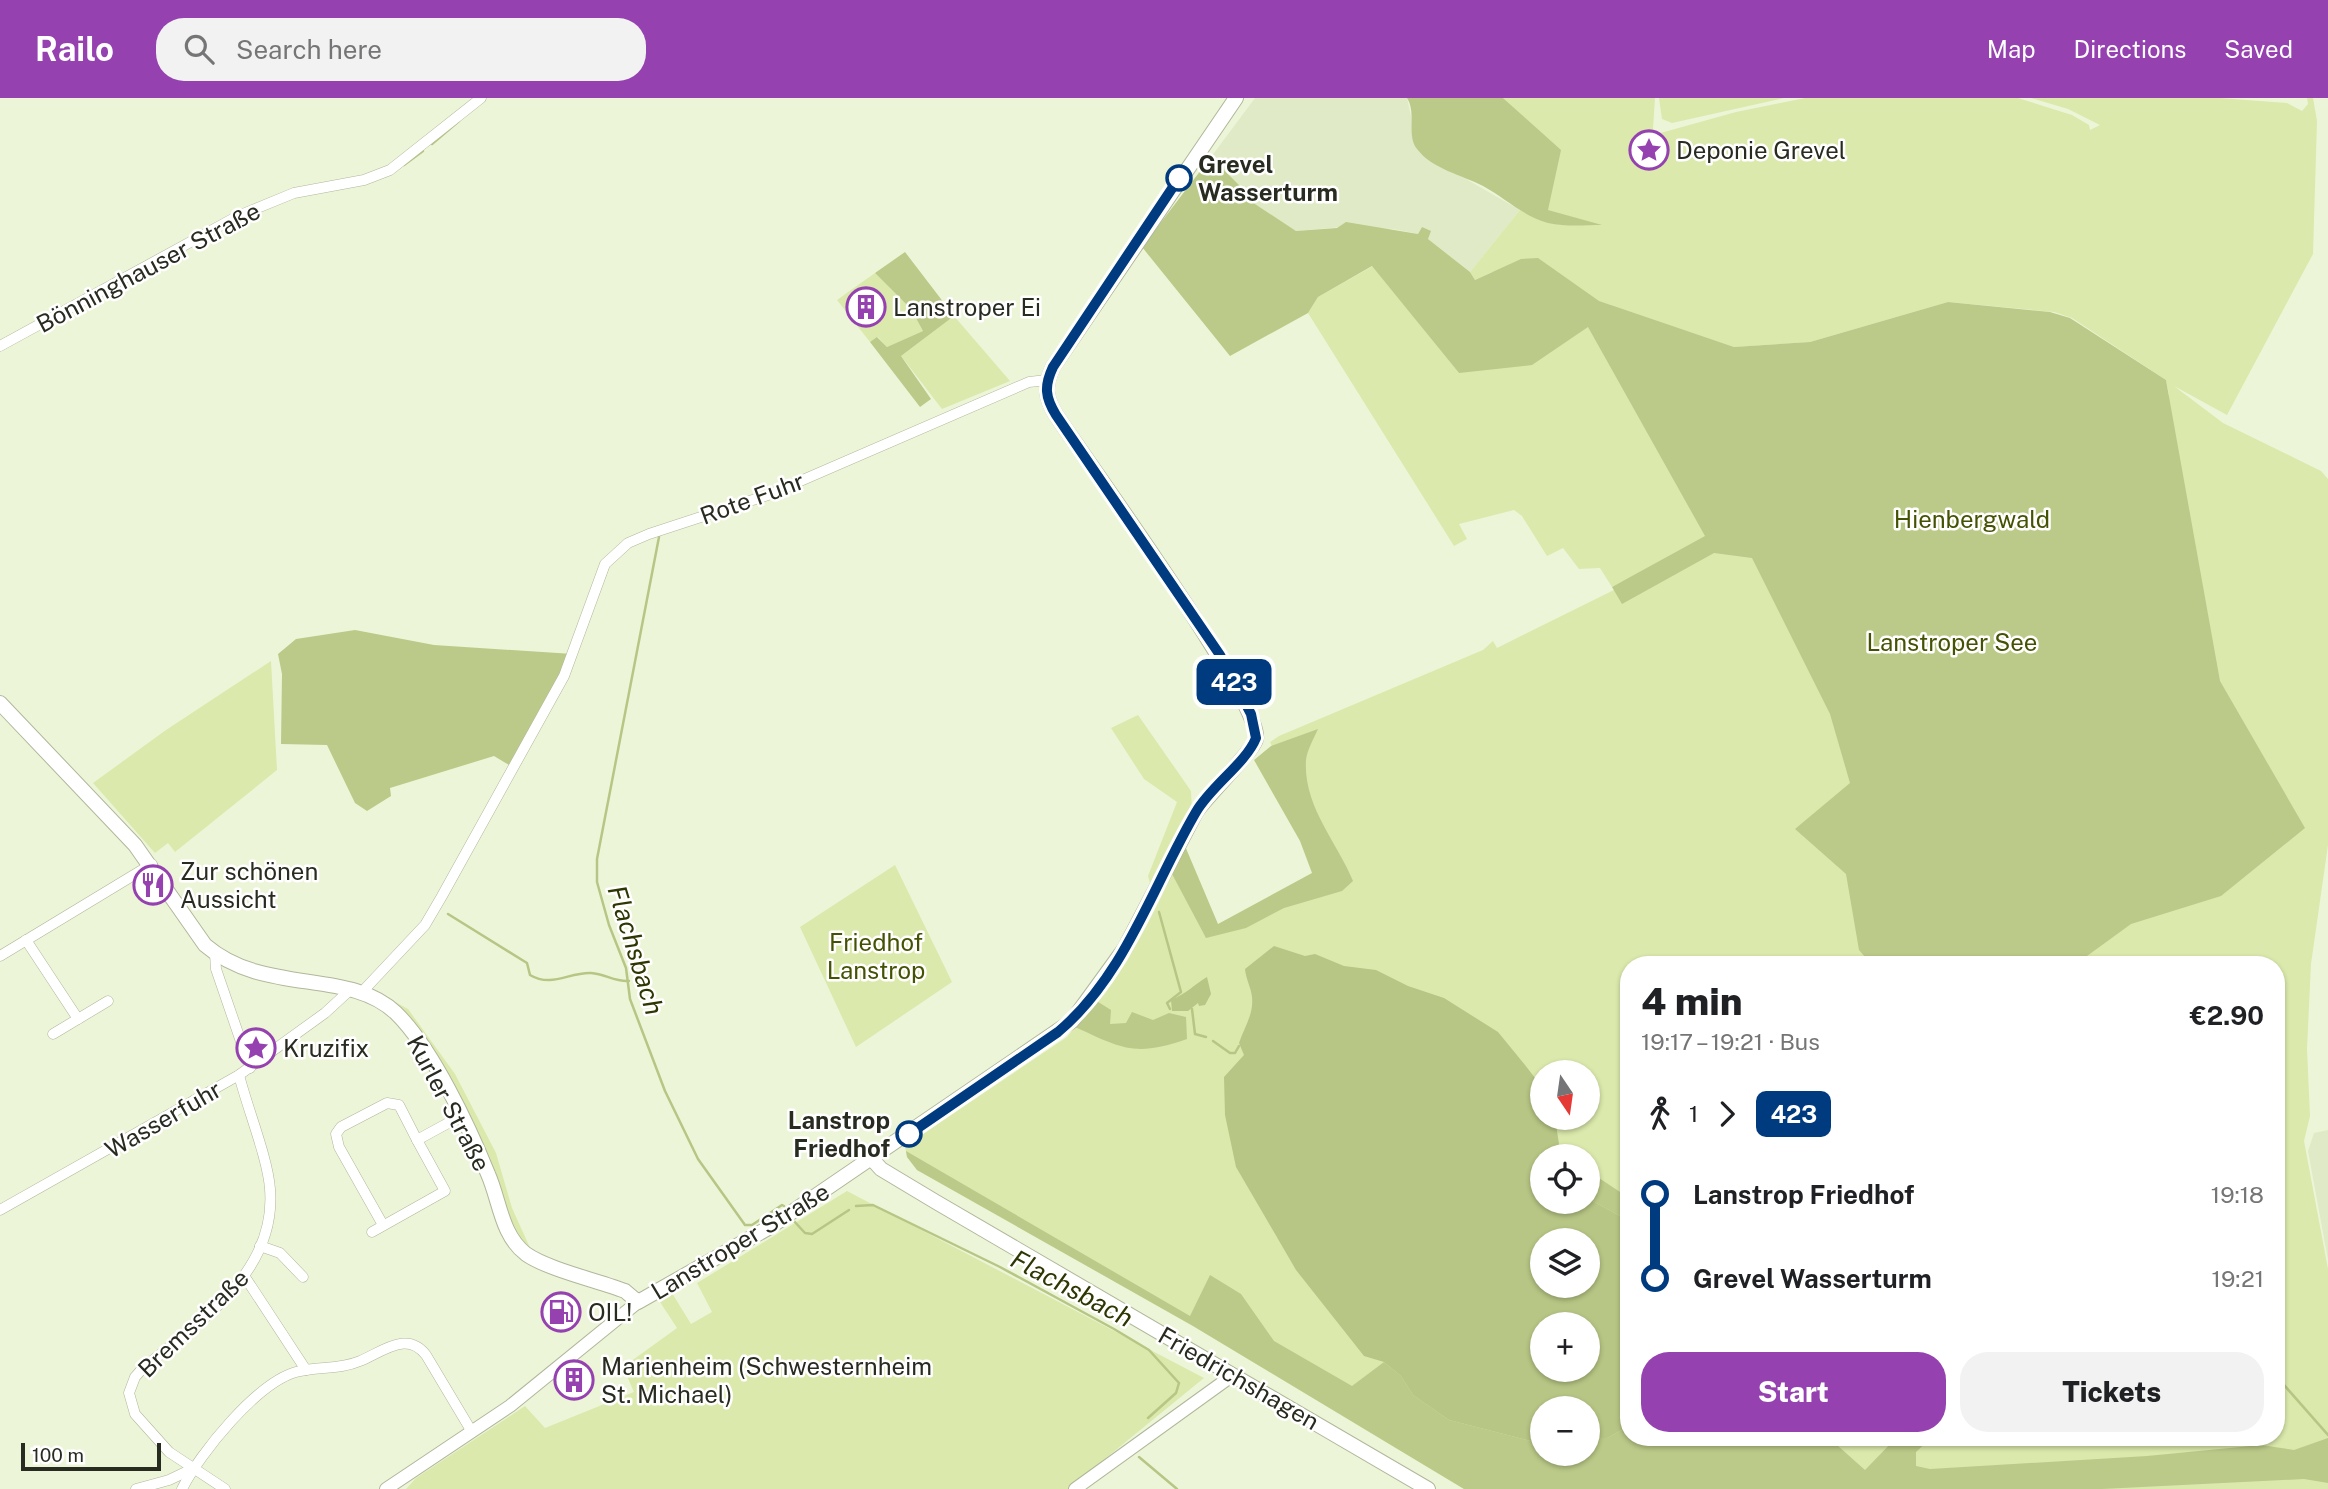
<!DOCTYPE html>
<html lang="en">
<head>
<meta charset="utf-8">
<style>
	body { margin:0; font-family:"Public Sans",sans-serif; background:#f2f2f2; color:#202124; height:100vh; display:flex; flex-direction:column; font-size:26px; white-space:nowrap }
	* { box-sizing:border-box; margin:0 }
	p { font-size:23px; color:#757577 }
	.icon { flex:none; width:38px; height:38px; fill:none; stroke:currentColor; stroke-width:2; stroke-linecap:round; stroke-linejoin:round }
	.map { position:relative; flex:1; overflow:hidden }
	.sheet { position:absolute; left:1620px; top:858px; width:665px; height:490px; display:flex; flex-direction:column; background:#fff; border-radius:28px; box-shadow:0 2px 5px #0004 }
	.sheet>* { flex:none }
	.badge { padding:0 14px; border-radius:10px; font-size:24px; line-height:46px }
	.needle { width:46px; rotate:167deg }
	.tools { position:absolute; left:1530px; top:962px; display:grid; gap:14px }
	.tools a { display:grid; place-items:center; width:70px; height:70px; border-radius:50%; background:#fff; box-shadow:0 2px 5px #0004; font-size:35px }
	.scale { position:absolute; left:21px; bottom:18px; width:140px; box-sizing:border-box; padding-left:7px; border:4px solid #282b20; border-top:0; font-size:19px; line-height:24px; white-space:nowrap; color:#282b20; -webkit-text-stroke:5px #fff; paint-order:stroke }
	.map>.badge { position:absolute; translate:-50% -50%; box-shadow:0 0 0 4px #fff }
	.legs { display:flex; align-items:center; gap:10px; height:77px; padding:0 21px; font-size:23px }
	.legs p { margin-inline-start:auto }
	.headline { display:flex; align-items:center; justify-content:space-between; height:119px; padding:0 21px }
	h1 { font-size:38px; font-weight:800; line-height:52px }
	.action { display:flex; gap:14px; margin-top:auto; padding:14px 21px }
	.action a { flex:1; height:80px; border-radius:28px; background:#9541b0; color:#fff; font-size:28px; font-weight:800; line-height:80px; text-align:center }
	.action a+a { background:#f2f2f2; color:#202124 }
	ul { padding:0 21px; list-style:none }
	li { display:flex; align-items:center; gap:24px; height:84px; font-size:26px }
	li i { display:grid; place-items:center; width:10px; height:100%; margin:0 9px; background:currentColor }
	li i::after { content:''; width:18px; height:18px; margin:-9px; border:5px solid; border-radius:50%; background:#fff }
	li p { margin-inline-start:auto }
	li:first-child i { background:linear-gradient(#0000 50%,currentColor 0) }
	li:last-child i { background:linear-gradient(currentColor 50%,#0000 0) }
	header { display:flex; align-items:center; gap:42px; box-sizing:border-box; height:98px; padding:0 35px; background:#9541b0; color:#fff }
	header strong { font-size:33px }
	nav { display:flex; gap:38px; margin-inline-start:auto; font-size:24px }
	.search { width:490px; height:63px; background:#f2f2f2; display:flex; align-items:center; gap:18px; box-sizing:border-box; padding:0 24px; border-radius:28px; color:#757577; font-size:26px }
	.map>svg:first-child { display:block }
	.built { fill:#e1eac6 }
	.green { fill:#dbe9ac; fill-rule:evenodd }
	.forest { fill:#bbca88 }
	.water { fill:#b7c684; fill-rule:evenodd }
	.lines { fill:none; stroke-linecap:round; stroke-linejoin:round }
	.stream { stroke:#b7c684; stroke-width:2.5 }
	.minor-casing { stroke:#b0b79b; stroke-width:11 }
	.tertiary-casing { stroke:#b0b79b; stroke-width:14 }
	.secondary-casing { stroke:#b0b79b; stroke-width:16 }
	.minor { stroke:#fff; stroke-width:10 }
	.tertiary { stroke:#fff; stroke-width:12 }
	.secondary { stroke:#fff; stroke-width:14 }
	.line-1-casing { stroke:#fff; stroke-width:16 }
	.line-1 { stroke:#003b80; stroke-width:10 }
	.stop-1-dot { fill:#fff; stroke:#003b80; stroke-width:3.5 }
	.labels { text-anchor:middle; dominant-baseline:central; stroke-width:5; stroke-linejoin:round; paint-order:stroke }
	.poi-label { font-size:24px; fill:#282b20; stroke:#fff; text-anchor:start }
	.stop-label { font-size:24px; font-weight:bold; fill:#282b20; stroke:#fff; text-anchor:start }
	.street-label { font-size:24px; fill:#282b20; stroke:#fff }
	.park-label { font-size:24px; fill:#465203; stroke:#fff }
	.water-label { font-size:26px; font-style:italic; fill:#2e3602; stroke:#fff }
</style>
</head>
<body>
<header>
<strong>Railo</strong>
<div class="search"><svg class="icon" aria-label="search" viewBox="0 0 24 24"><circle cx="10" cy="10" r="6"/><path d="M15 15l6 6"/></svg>Search here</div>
<nav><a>Map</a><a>Directions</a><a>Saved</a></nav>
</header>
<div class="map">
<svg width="2328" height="1391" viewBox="0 0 2328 1391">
	<rect width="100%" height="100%" fill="#edf5d8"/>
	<!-- built -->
	<g class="built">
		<polygon points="1255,0 1407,0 1419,54 1520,112 1470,174 1428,141 1422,129 1418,136 1393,131 1343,129 1296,133 1246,100 1240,88 1211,59"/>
		<polygon points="2328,1032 2328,1162 2308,1053 2314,1035"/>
	</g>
	<!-- green -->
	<g class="green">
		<path d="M1503 0H1655L1653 31 1657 36 1736 14 1805 0H2018L2072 17 2089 27 2090 32 2100 27 2068 11 2031 0H2219L2287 5 2302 13 2308 6 2307 0H2313L2317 23 2313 156 2227 317 2174 288 2223 325 2321 373 2328 381V747L2311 866 2307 951 2310 1018 2304 1043 2328 1171V1391H1464L1193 1228 917 1072 907 1059 905 1048 1067 939 1093 906 1185 748 1203 835 1325 769 1270 644 1279 638 1483 552 1493 543 1497 550 1626 486 1624 483 1612 489 1600 470 1579 471 1563 450 1547 458 1522 418 1514 412 1459 426 1467 441 1454 448 1308 215 1318 199 1373 168 1459 275 1611 207 1492 174 1475 182 1470 174 1520 112 1561 127H1599L1547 112 1534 28ZM1948 204 2054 214 2072 220 2166 282 2169 297 1705 246 1625 213 1734 249 1810 244ZM1629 866H2277V1339H1629ZM1542 975H1587V1020H1542ZM1542 1059H1587V1104H1542ZM1542 1143H1587V1188H1542ZM1542 1227H1587V1272H1542ZM1542 1311H1587V1356H1542Z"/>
		<polygon points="1659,0 1784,0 1672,25 1662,21"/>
		<polygon points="875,175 911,211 923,233 887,249 878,239 870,244 837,202"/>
		<polygon points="954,218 1010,283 942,311 901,258"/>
		<polygon points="271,563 277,672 175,754 168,745 155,755 93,685 166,632"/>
		<polygon points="1138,617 1191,693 1192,712 1151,789 1148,778 1177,704 1144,681 1111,630"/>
		<polygon points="895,767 952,884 856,949 800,829"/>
		<polygon points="368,889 408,911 455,976 496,1055 512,1110 531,1152 527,1157 501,1115 422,948"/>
		<polygon points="847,1093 1204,1280 1068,1391 406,1391 416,1380 525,1308 545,1330 634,1294 623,1269 677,1230 658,1201 672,1195 691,1226 712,1214 697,1185"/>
	</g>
	<!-- forest -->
	<g class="forest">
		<path d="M1407 0H1503L1561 52 1548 112 1602 127C1585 127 1566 129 1548 125 1523 118 1505 100 1483 88 1462 77 1432 71 1417 51 1406 37 1417 16 1407 0Z"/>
		<polygon points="1211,59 1240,88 1246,100 1296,133 1337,130 1346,124 1418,136 1422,129 1431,133 1428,141 1470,174 1475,182 1521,161 1538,160 1599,203 1734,249 1810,244 1948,204 2050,214 2070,220 2166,282 2220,583 2305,730 2221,798 2131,826 2076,866 1871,866 1859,852 1846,776 1795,731 1850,685 1830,616 1752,460 1714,455 1622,506 1612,489 1705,438 1588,229 1532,267 1459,275 1372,168 1318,199 1308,215 1230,258 1142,149"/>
		<polygon points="905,154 954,218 901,258 931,301 920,309 870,244 877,239 887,249 923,233 911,211 875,175"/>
		<polygon points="355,532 434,547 573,556 514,670 494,658 390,690 391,698 367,713 355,705 327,647 281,646 282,576 278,556 296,541"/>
		<path d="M1318 631C1314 640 1307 652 1306 662 1303 708 1337 744 1353 783L1342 793 1284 810 1246 830 1206 840 1171 774 1185 748 1218 826 1312 775 1300 743 1254 662 1271 648Z"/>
		<path d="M1095 902 1111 912 1110 926 1126 925 1132 914 1153 922 1169 915 1186 919 1187 941C1135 959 1123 951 1075 929Z"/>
		<polygon points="906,1053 1190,1218 1210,1177 1241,1196 1274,1243 1352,1288 1384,1264 1401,1278 1413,1297 1449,1322 1542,1346 1542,1356 1587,1356 1587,1340 1607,1340 1629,1328 1629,1339 1828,1339 1865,1372 1897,1339 1932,1339 1916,1354 1916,1368 1930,1371 2147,1358 2261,1347 2294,1352 2328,1340 2328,1385 2304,1381 2102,1391 1464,1391 1193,1228 917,1072 907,1059"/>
		<polygon points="1587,1072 1629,1100 1629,1123 1587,1100"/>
	</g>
	<!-- water -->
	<g class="water">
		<path d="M1274 848 1305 858 1315 856 1344 868 1376 872 1408 888 1444 900 1498 934 1525 967 1542 989V1020H1555L1561 1059H1542V1104H1587V1100L1629 1123V1328L1607 1340H1587V1311H1542V1346L1449 1322 1413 1297 1401 1278 1384 1264 1364 1258 1296 1172 1236 1069 1225 1017 1224 979 1244 957 1239 945C1244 930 1254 916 1252 899 1251 889 1246 882 1245 871ZM1542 1143H1587V1188H1542ZM1542 1227H1587V1272H1542Z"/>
		<path d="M1207 879 1211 896 1205 907 1199 908 1198 905 1188 913H1172L1171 902C1186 896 1195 886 1207 879Z"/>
	</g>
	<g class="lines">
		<!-- stream -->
		<g class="stream">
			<polyline points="432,46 459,23"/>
			<polyline points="404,67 423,53"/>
			<polyline points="659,439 597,761 597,784 609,827 626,870 630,901 665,993 698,1061 745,1127 752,1127 782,1107 784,1108"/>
			<polyline points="1159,814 1181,894 1167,905 1170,911"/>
			<path d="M448 816 527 865 530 877C552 890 569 874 591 875 606 876 614 884 629 883"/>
			<polyline points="1192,911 1195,936 1206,939"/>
			<polyline points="1213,943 1230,955 1235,955 1239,948"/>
			<polyline points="856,1108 873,1107 1000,1169 1114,1231 1149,1252 1179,1285 1176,1295 1148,1320"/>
			<polyline points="793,1122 805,1135 812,1136 849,1112"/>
			<polyline points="2277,1279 2328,1337"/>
			<polyline points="1139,1359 1177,1391"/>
		</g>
		<!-- minor casing -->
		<g class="minor-casing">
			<g id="minor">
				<polyline points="0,248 238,118 294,95 364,82 390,72 481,0"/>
				<polyline points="26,842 78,921"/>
				<polyline points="215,856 216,871 250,970"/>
				<polyline points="0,858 152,766"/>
				<polyline points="362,894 425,827 442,798 564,578 605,466 628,445 649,436 768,397 1029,284 1047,282"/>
				<polyline points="53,936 108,903"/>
				<polyline points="0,1112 239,977 325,915 350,892"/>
				<polyline points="383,1127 339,1049 336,1036 341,1029 387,1005 399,1007 417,1042"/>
				<polyline points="372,1134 445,1093 417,1042 461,1018"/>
				<polyline points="260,1148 280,1155 303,1179"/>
				<polyline points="245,1179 306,1272"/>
				<polyline points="136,1391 169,1382 192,1371"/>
				<path d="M182 1391C200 1355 257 1285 296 1274 317 1268 339 1272 360 1263 382 1254 407 1232 426 1257L472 1334"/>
				<path d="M225 1391 169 1354 135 1316 129 1295 135 1279 143 1270C200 1224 277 1174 270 1091 268 1061 247 1009 239 977"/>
			</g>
		</g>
		<!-- tertiary casing -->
		<g class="tertiary-casing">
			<g id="tertiary">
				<polyline points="386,1391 510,1308 638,1204"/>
				<polyline points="1075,1391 1233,1277"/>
			</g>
		</g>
		<!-- secondary casing -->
		<g class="secondary-casing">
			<g id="secondary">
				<path d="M0 605 135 747 205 847C264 898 349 870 396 915 432 950 469 1029 488 1076 500 1103 501 1137 526 1156 547 1171 599 1183 625 1193L638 1204 770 1129 1072 923 1125 850 1196 714C1206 699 1254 652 1256 641 1263 605 1086 362 1056 317 1045 299 1044 288 1053 269L1236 0"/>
				<polyline points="872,1061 881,1071 936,1104 1428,1391"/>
			</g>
		</g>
		<!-- minor -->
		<use href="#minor" class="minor"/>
		<!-- tertiary -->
		<use href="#tertiary" class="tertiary"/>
		<!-- secondary -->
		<use href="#secondary" class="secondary"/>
	</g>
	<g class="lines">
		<!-- line-1 casing -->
		<g class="line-1-casing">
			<path id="line-1" d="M909 1036 1058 934C1125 878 1153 787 1196 714 1211 688 1246 665 1256 640L1251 616 1220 557 1056 317C1045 299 1044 288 1053 269L1179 80"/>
		</g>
		<!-- line-1 -->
		<use href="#line-1" class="line-1"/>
	</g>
	<!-- icons -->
	<defs>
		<g id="sight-ring" transform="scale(2.0125)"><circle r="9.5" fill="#fff" stroke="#9541b0" stroke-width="1.5"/><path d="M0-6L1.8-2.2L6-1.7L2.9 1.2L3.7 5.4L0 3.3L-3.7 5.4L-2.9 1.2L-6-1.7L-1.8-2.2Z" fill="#9541b0"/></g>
		<g id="building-ring" transform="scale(2.0125)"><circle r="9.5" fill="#fff" stroke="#9541b0" stroke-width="1.5"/><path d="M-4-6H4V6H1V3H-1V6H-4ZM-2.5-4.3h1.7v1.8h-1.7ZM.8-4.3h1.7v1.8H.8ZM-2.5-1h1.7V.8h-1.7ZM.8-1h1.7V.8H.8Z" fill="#9541b0"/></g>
		<g id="restaurant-ring" transform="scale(2.0125)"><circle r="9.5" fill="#fff" stroke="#9541b0" stroke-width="1.5"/><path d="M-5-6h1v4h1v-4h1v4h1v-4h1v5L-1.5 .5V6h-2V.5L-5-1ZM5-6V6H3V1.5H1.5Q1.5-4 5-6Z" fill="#9541b0"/></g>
		<g id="fuel-ring" transform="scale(2.0125)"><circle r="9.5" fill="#fff" stroke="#9541b0" stroke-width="1.5"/><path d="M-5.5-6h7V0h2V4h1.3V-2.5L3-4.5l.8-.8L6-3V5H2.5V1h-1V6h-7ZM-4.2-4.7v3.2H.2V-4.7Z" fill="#9541b0"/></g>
	</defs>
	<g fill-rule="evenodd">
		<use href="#sight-ring" x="1649" y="52"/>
		<use href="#building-ring" x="866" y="209"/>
		<use href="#restaurant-ring" x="153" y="787"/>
		<use href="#sight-ring" x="256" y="950"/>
		<use href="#fuel-ring" x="561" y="1214"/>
		<use href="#building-ring" x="574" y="1282"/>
	</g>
	<!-- markers -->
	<g class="stop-1-dot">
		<circle cx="1179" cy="80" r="12"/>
		<circle cx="909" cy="1036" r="12"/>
	</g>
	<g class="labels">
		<!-- poi labels -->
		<g class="poi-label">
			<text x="1676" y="52">Deponie Grevel</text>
			<text x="893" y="209">Lanstroper Ei</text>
			<text x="180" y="773">Zur schönen<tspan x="180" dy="28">Aussicht</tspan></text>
			<text x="283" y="950">Kruzifix</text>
			<text x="588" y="1214">OIL!</text>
			<text x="601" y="1268">Marienheim (Schwesternheim<tspan x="601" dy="28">St. Michael)</tspan></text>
		</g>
		<!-- stop labels -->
		<g class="stop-label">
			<text x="1198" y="66">Grevel<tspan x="1198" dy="28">Wasserturm</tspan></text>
			<text x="890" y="1022" text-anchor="end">Lanstrop<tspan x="890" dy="28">Friedhof</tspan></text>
		</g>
		<!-- street labels -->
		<g class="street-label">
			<text transform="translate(148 169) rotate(-28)">Bönninghauser Straße</text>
			<text transform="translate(752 400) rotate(-20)">Rote Fuhr</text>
			<text transform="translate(449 1005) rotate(62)">Kurler Straße</text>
			<text transform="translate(163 1021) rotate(-30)">Wasserfuhr</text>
			<text transform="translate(740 1143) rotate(-31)">Lanstroper Straße</text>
			<text transform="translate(193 1225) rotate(-44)">Bremsstraße</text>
			<text transform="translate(1239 1280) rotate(30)">Friedrichshagen</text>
		</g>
		<!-- park labels -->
		<g class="park-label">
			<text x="1972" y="421">Hienbergwald</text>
			<text x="1952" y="544">Lanstroper See</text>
			<text x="876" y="844">Friedhof<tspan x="876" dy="28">Lanstrop</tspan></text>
		</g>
		<!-- water labels -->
		<g class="water-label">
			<text transform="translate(636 852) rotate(73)">Flachsbach</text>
			<text transform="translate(1072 1190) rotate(28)">Flachsbach</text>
		</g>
	</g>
</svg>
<div class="tools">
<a><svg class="needle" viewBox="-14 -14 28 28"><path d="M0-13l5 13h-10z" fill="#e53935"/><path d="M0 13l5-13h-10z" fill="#757577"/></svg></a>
<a><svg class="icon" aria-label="locate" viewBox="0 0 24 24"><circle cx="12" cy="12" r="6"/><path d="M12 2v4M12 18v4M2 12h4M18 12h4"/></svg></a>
<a><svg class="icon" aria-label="layers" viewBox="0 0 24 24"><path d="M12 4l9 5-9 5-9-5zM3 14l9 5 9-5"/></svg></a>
<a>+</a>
<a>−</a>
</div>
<div class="scale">100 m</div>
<b class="badge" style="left:1234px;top:584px;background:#003b80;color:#fff">423</b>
<section class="sheet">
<div class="headline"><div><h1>4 min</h1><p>19:17 – 19:21 · Bus</p></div><b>€2.90</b></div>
<div class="legs"><svg class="icon" aria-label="walk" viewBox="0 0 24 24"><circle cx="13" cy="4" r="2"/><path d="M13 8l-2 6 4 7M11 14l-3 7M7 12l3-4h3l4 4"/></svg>1<svg class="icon" aria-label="forward" viewBox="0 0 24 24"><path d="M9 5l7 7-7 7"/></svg><b class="badge" style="background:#003b80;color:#fff">423</b></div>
<ul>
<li><i style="color:#003b80"></i><b>Lanstrop Friedhof</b><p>19:18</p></li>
<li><i style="color:#003b80"></i><b>Grevel Wasserturm</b><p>19:21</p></li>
</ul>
<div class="action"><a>Start</a><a>Tickets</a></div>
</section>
</div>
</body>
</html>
